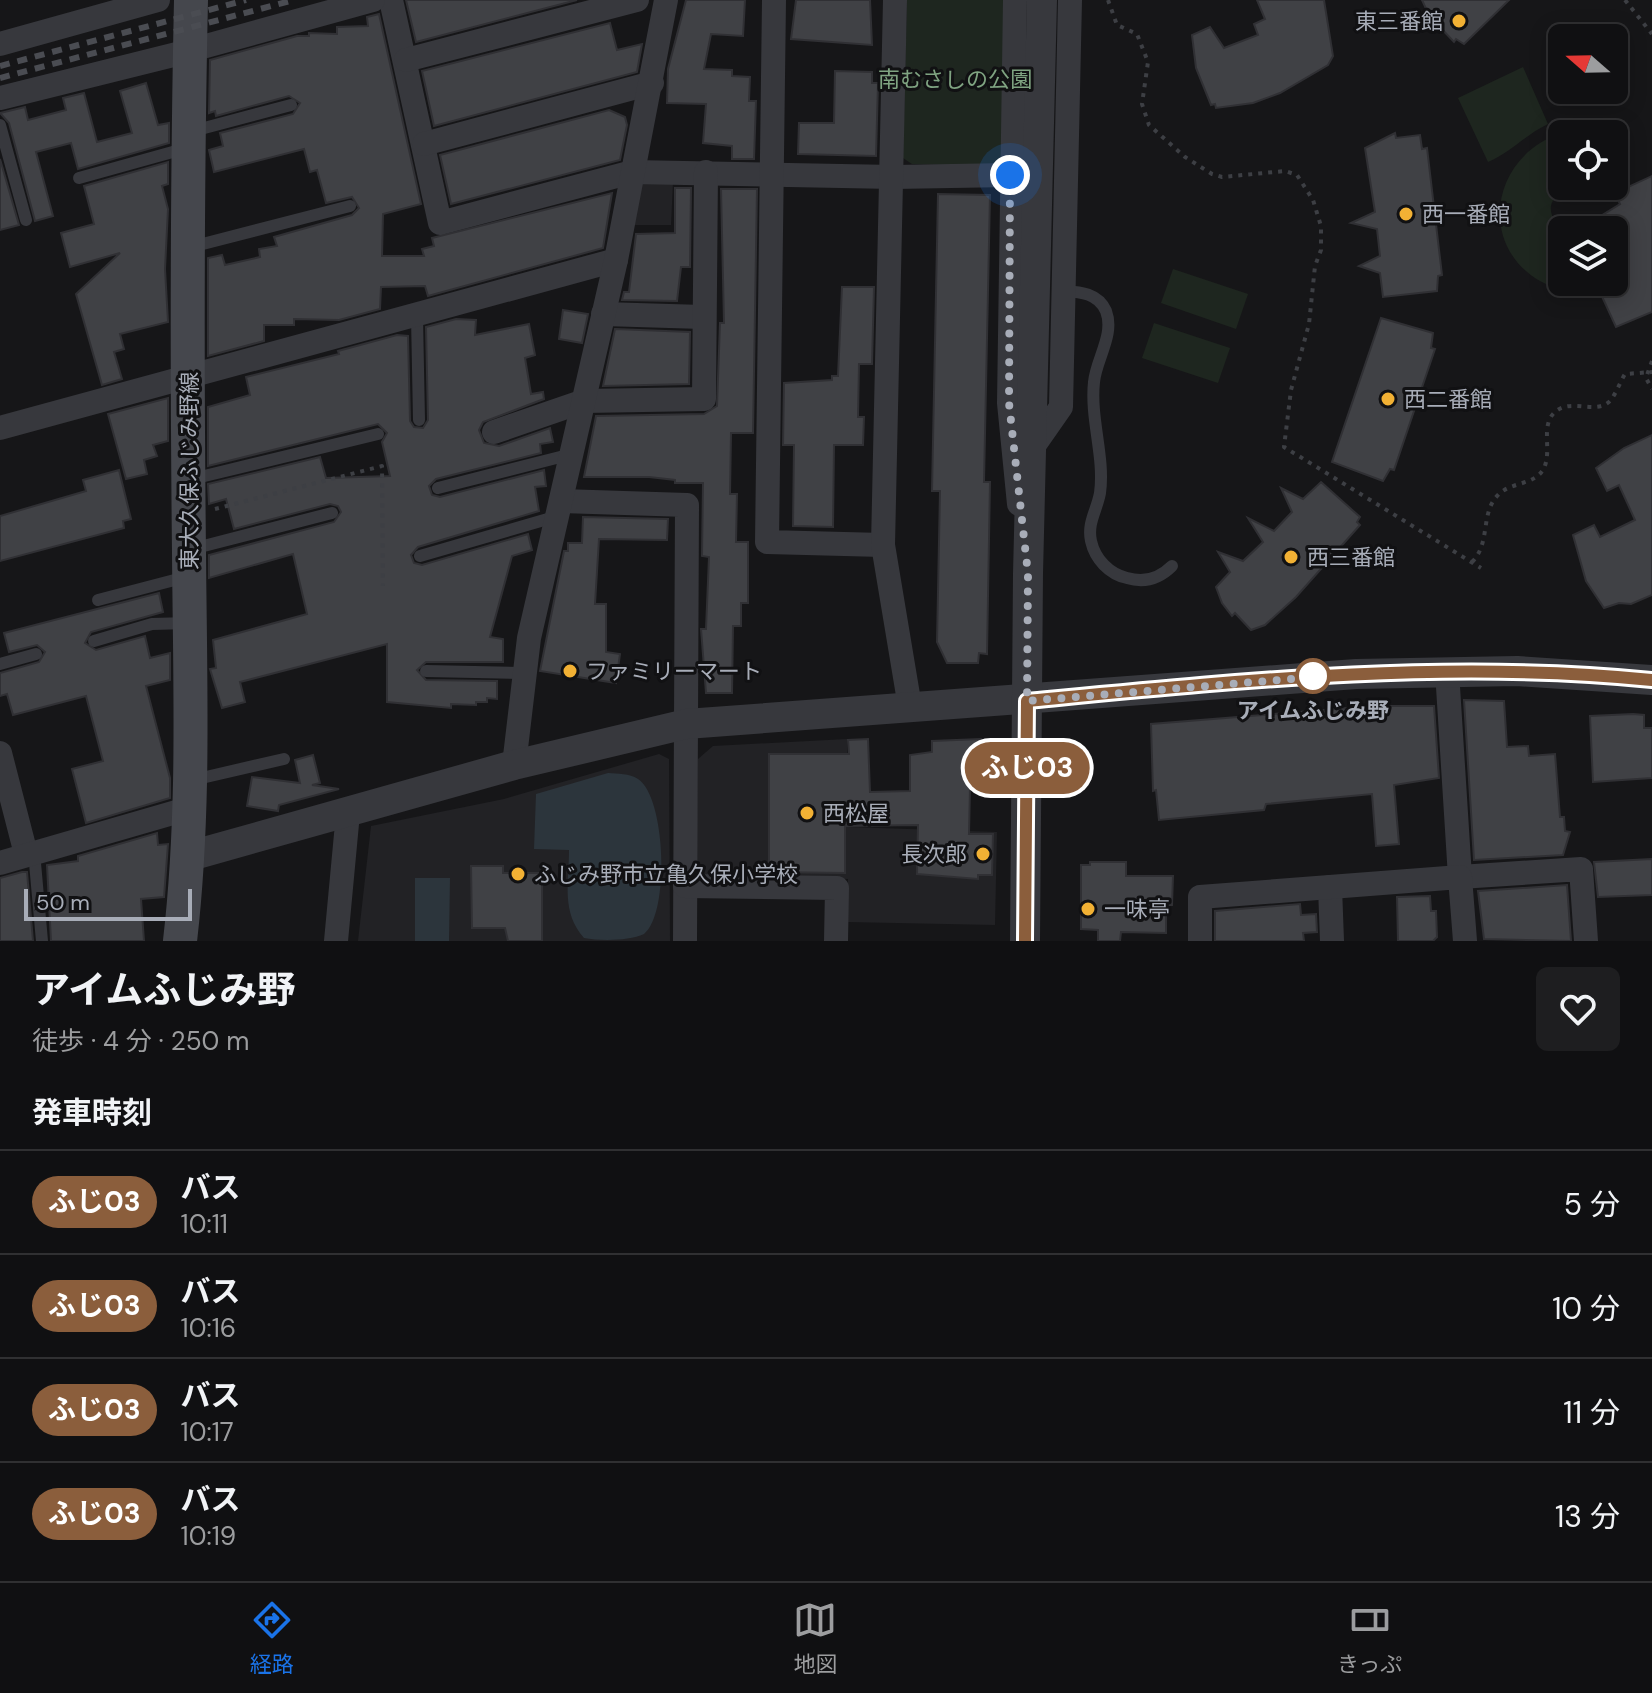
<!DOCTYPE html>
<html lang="ja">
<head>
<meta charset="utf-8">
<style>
	body { margin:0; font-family:"DM Sans","Noto Sans JP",sans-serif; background:#1e1e20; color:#f1f3f6; height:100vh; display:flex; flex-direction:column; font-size:30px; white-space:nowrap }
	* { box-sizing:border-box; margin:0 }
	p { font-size:26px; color:#9c9d9f }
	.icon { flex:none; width:44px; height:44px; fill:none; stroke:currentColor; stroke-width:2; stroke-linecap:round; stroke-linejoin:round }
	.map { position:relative; height:941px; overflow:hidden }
	.panel { display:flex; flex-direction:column; background:#101012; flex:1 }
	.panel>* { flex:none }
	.badge { padding:0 16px; border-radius:26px; font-size:28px; line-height:52px }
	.needle { width:52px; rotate:290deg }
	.controls { position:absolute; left:1548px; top:24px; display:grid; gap:16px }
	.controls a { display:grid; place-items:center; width:80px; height:80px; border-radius:12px; background:#101012; box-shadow:0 4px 20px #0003,0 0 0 2px #303032; font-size:40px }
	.scale { position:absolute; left:24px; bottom:20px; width:168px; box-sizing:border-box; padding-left:8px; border:4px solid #a8adb8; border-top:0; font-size:22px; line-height:28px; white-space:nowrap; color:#a8adb8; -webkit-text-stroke:6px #111113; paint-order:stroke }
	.you { position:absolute; width:40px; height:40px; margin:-20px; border:6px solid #fff; border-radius:50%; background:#1a73e8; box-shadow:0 0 0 12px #1a73e833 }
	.map>.badge { position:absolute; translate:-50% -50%; box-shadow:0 0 0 4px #fff }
	h2 { padding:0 32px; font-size:30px; line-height:72px }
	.round { display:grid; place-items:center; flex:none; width:84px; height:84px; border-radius:12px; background:#1e1e20 }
	.summary { display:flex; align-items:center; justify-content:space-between; height:136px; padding:0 32px }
	h1 { font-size:38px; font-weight:700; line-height:60px }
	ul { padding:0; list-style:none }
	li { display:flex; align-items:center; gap:24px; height:104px; padding:0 32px; border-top:2px solid #303032 }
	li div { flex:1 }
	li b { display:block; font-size:30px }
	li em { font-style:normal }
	li .badge { min-width:88px; font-weight:700; text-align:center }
	.dock { display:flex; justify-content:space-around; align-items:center; height:112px; border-top:2px solid #303032; background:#101012; font-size:22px; color:#9c9d9f }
	.dock a { display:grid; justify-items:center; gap:4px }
	.dock .active { color:#1a73e8 }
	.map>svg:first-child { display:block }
	.built { fill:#222225 }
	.green { fill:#1e261f }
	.water { fill:#2c353c }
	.building { fill:#404145; stroke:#303034; stroke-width:2 }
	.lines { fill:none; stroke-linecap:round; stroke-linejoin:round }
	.path { stroke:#3d3f44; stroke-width:4; stroke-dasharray:4 6; stroke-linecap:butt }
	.service { stroke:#37383d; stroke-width:12 }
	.minor { stroke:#37383d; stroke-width:24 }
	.tertiary { stroke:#37383d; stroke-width:30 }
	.secondary { stroke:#45474d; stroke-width:34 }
	.rail { stroke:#4a4c52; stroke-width:6; stroke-dasharray:10 8; stroke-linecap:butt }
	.line-casing { stroke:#fff; stroke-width:18 }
	.line { stroke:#8b5e3c; stroke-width:12 }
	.walk { stroke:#a8adb8; stroke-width:8; stroke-dasharray:0 14.4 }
	.poi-dot { fill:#f2b134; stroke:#111113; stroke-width:3 }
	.stop-dot { fill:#fff; stroke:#8b5e3c; stroke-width:4 }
	.labels { text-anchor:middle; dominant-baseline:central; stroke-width:6; stroke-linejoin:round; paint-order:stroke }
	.poi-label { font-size:22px; fill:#a8adb8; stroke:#111113; text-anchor:start }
	.park-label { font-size:22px; fill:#7fa381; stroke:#111113 }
	.street-label { font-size:22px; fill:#a8adb8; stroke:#111113 }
	.stop-label { font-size:22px; font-weight:bold; fill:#a8adb8; stroke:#111113 }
</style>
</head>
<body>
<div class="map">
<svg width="1652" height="941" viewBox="0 0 1652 941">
	<rect width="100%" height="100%" fill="#161618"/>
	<!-- built -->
	<g class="built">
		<polygon points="647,180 673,182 671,225 633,225 641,185"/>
		<polygon points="847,739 849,827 997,832 995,925 847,922 848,879 702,877 696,871 698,759 713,746"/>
		<polygon points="659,754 669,759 670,941 358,941 371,826 504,799"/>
	</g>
	<!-- green -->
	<g class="green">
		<polygon points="907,0 1007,0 1005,159 998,166 912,164 903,158"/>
		<path d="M1523 67 1548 124C1525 135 1511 152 1488 162L1458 98Z"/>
		<path d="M1561 133 1562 186H1570C1537 205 1555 217 1562 239 1566 252 1562 275 1558 289 1477 262 1483 160 1561 133Z"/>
		<polygon points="1173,269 1248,294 1236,329 1161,303"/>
		<polygon points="1154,323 1230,348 1218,383 1142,358"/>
	</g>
	<!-- water -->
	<g class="water">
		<path d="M608 773C618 774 629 773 638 779 666 797 670 914 644 934 629 941 600 941 584 938 561 912 569 883 569 850L534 849 536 794Z"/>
		<polygon points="415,878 450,878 449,941 415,941"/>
	</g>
	<!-- building -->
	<g class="building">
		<polygon points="406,0 577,0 416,42"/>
		<polygon points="686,0 745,0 743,36 711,34 704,69 732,70 732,76 750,77 749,101 756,101 754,159 732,159 732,146 703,143 706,104 667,103 668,69"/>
		<polygon points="796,0 870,0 872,45 791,39"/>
		<polygon points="1257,0 1324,0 1333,56 1328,65 1280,93 1253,103 1216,108 1215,104 1211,105 1196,68 1192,35 1210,27 1224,48 1258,35 1254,24 1265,19"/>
		<polygon points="1422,0 1509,0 1464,44 1456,39 1454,42 1438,25 1435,28"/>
		<polygon points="379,14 421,204 383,214 382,256 424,256 422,249 434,246 432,238 612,193 603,248 428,296 425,286 381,287 380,309 339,320 294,319 294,325 264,325 264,341 208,356 208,258 222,255 225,265 260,257 259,249 277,246 274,237 352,215 359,208 352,197 326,203 317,170 310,172 304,149 214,172 209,150 223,146 220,133 293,114 300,103 289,96 216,116 215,111 209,113 210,60 297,36 309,36 309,33 337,34 337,27 368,26 367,17"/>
		<polygon points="610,23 617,50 642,44 637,72 434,126 422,71"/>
		<polygon points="835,71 872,72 872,83 878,83 876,156 798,154 799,123 834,123"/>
		<polygon points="146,83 158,125 169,123 169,143 78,169 71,143 36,152 53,216 35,221 9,123 0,113 25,107 28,120 66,110 63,98 84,93 97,142 132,133 120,91"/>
		<polygon points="609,110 625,117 627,125 620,160 451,204 440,155"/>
		<polygon points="1395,133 1396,138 1420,135 1422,149 1427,148 1442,275 1438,276 1437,291 1383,297 1380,273 1359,266 1380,256 1377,229 1351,223 1375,212 1365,148"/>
		<polygon points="0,159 19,225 0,230"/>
		<polygon points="168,162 168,184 162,186 168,209 165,269 168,322 120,334 124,349 114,352 122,379 102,385 76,294 120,253 70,267 61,233 94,224 84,186"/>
		<polygon points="1652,176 1652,312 1616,327 1599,290 1614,283 1614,230 1601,230 1596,219 1620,204 1615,193"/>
		<polygon points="675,188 691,188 690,267 681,267 677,301 622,300 624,292 629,292 636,234 675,233"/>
		<polygon points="721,189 757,189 753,433 731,433 730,494 737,494 736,542 748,542 748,603 741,603 741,626 733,626 732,693 706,693 701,629 706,629 709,557 702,556 703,483 675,483 675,480 649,477 584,477 596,416 704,414 717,406 720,323 724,323"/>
		<polygon points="938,194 990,195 984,482 990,482 987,654 979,653 978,663 947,663 937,642 940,491 932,491"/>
		<polygon points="842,287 874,287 872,364 859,364 858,417 864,417 863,445 834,445 833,527 793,526 794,445 783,445 784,383 832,380 832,376 838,376"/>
		<polygon points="563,310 588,314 582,343 559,339"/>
		<polygon points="1381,318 1433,333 1431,348 1435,349 1394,470 1390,469 1383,481 1332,462"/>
		<polygon points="456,319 476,320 475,335 529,324 535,355 525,358 531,394 543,392 544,399 483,422 479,430 484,443 499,446 550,428 553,442 540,444 541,453 436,479 429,486 432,495 440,497 544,470 546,486 535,487 539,511 418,547 411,555 414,563 422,565 528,534 532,550 512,556 490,637 503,639 503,662 426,662 417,670 426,680 497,681 497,699 487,698 487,702 476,702 476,705 451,704 451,708 387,702 387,644 240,682 245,702 222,708 210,669 216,668 213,640 307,614 293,554 209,578 209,555 334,522 341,512 338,506 330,504 234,529 226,499 209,504 208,484 320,457 326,478 390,476 382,442 387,433 378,424 208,466 208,407 250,395 246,377 339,354 338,351 397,335 408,336 410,421 414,427 423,428 428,420 426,327"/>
		<polygon points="615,329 690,332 689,384 603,386"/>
		<polygon points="168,398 168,441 153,445 157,456 144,460 147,474 126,479 108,414"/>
		<polygon points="1652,435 1652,595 1631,604 1619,603 1604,608 1586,581 1573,535 1594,525 1600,537 1635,520 1619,485 1607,491 1596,468 1624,448"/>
		<polygon points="119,470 131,519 123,521 124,528 0,561 0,516 86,491 83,480"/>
		<polygon points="1321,482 1360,517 1357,522 1360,525 1296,597 1265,625 1251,630 1235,613 1232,616 1222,603 1216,587 1230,572 1218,552 1243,561 1263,542 1248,518 1274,531 1292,512 1281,488 1303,499"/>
		<polygon points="583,517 668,519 667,540 599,539 595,604 606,604 606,652 620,654 616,683 540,671 564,551 568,551 568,543 582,543"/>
		<polygon points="159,593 163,612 91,632 85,643 96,650 145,636 150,658 170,653 170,680 146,686 170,778 170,798 86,823 72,769 103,761 86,696 13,715 7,694 0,696 0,673 39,662 45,652 37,645 9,652 4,633"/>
		<polygon points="1464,700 1504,701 1507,747 1528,746 1529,756 1555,754 1560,817 1564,817 1565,831 1570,832 1563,855 1474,860"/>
		<polygon points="1373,706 1434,706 1439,778 1394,785 1399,844 1376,846 1372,794 1266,804 1264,810 1159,820 1156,790 1153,791 1151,724"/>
		<polygon points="1633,714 1644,715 1644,728 1652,728 1652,778 1593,782 1590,716"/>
		<polygon points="868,739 870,792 910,791 910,755 932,752 932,741 981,739 985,742 984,788 970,788 969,834 993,834 992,875 978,875 978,879 917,874 918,825 845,826 845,873 769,872 769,754 849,754 848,740"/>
		<polygon points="313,755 320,783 312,785 339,789 279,805 278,811 247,806 252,777 300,783 295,760"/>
		<polygon points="157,833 158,845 168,844 164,897 141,899 144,941 51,941 47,865 78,861 78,856"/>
		<polygon points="1652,859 1652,895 1598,897 1594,862"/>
		<polygon points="1090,862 1126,862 1126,876 1173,876 1172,905 1166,905 1166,933 1121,932 1120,941 1098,941 1098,930 1081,929 1081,865 1090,865"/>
		<polygon points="471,866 503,866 503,873 542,873 542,941 508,941 505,928 472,928"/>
		<polygon points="22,872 27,872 33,941 0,941 0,878"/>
		<polygon points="1567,885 1571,941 1484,939 1478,891"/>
		<polygon points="1430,896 1431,911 1436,911 1437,937 1433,941 1398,941 1397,897"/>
		<polygon points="1300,904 1301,915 1316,914 1317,932 1303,933 1304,941 1215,941 1215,911"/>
	</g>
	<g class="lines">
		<!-- path -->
		<g class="path">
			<polyline points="1108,0 1117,25 1137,34 1148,62 1142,104 1149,125 1185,157 1212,174 1222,177 1285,171 1297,175 1313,200 1321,226 1321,250 1315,266 1309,324 1291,390 1284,447 1481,568"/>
			<polyline points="1625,0 1652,34"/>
			<polyline points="1652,361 1646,378 1652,389"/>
			<polyline points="215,509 382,466 383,586"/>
			<path d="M1472 562C1491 543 1480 513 1498 495 1511 481 1535 486 1544 468 1552 451 1541 428 1553 414 1569 396 1595 416 1610 401 1616 394 1620 382 1625 374L1652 372"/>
		</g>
		<!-- service -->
		<g class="service">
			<polyline points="0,125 26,220"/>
			<polyline points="193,131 291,105"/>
			<polyline points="79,178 187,148"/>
			<polyline points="191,247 350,206"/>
			<path d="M1064 291C1080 292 1098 293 1106 311 1115 335 1096 359 1094 382 1090 419 1105 457 1100 493 1097 510 1087 523 1091 541 1095 559 1109 574 1127 578 1144 583 1159 579 1172 566"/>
			<polyline points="417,317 419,420"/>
			<polyline points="192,479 378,434"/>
			<polyline points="438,488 572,454"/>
			<polyline points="192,549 332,513"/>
			<polyline points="420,556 558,516"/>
			<polyline points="98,600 186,577"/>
			<polyline points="94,641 152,624 188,623"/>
			<polyline points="0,664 36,654"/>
			<polyline points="426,671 523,673"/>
			<polyline points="193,780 284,759"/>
			<polyline points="34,852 42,941"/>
		</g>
		<!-- minor -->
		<g class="minor">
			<polyline points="391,0 440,223 632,172 894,177 1010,175"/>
			<polyline points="774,0 767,542 883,545"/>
			<polyline points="895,0 883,545 910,707"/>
			<polyline points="1015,0 1009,403 1019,504"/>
			<polyline points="0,44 158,0"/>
			<polyline points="406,60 637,0"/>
			<polyline points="0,98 177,54 373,0"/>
			<polyline points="424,144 652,83"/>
			<polyline points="603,314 703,317"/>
			<polyline points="0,428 616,260"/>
			<polyline points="494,432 584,401 704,399 706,172"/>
			<polyline points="1031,450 1061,407 1070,0"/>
			<polyline points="561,501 687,505 685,941"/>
			<polyline points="1447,671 1460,877 1581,869 1586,941"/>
			<polyline points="0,753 26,854"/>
			<polyline points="514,765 529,638 616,260 666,0"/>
			<polyline points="0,863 190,808"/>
			<polyline points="685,886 837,888 836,941"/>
			<polyline points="1330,887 1332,941"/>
			<polyline points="336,941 348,813"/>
			<polyline points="1200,941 1200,897 1460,877 1465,941"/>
		</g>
		<!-- tertiary -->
		<g class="tertiary">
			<polyline points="190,856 514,765 686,724 1356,674 1517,671 1652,680"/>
			<polyline points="1025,941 1028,574 1042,0"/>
		</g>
		<!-- secondary -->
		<path class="secondary" d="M180 941C195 812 190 683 189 553 187 369 187 184 191 0"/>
		<!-- rail -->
		<g class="rail">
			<polyline points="0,66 246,0"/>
			<polyline points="0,78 294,0"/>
		</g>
	</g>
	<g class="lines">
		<!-- line casing -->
		<g class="line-casing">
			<path id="line" d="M1025 941 1027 701C1235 681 1444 659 1652 680"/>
		</g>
		<!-- line -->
		<use href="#line" class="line"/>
		<!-- walk -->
		<polyline class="walk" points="1010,175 1009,403 1028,574 1027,701 1327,676 1313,676"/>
	</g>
	<!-- markers -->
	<g class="poi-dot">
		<circle cx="1459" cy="21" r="8"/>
		<circle cx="1406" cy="214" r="8"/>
		<circle cx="1388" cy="399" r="8"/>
		<circle cx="1291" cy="557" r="8"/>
		<circle cx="570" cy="671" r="8"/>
		<circle cx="807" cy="813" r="8"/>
		<circle cx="983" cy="854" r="8"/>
		<circle cx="518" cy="874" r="8"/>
		<circle cx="1088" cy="909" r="8"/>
	</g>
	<circle class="stop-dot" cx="1313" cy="676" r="16"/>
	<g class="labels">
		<!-- poi labels -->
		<g class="poi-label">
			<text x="1443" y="21" text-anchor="end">東三番館</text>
			<text x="1422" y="214">西一番館</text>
			<text x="1404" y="399">西二番館</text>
			<text x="1307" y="557">西三番館</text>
			<text x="586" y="671">ファミリーマート</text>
			<text x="823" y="813">西松屋</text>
			<text x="967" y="854" text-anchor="end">長次郎</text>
			<text x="534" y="874">ふじみ野市立亀久保小学校</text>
			<text x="1104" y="909">一味亭</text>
		</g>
		<!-- park labels -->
		<g class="park-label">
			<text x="955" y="79">南むさしの公園</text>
		</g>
		<!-- street labels -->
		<g class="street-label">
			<text transform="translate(189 471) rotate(-90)">東大久保ふじみ野線</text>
		</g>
		<!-- stop labels -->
		<g class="stop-label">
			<text x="1313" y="710">アイムふじみ野</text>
		</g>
	</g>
</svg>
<div class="controls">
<a><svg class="needle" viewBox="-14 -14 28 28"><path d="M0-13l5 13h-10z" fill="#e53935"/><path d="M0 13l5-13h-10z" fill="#9c9d9f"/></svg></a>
<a><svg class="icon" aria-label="locate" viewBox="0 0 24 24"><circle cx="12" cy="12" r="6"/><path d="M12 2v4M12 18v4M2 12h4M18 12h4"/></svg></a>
<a><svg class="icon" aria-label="layers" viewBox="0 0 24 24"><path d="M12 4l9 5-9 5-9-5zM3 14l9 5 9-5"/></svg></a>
</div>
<div class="scale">50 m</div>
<div class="you" style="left:1010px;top:175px"></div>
<b class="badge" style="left:1027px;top:768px;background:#8b5e3c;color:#fff">ふじ03</b>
</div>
<section class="panel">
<div class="summary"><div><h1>アイムふじみ野</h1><p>徒歩 · 4 分 · 250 m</p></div><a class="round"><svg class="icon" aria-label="heart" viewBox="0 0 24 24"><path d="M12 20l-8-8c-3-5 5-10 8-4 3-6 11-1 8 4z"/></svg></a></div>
<h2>発車時刻</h2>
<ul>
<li><span class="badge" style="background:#8b5e3c;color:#fff">ふじ03</span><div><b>バス</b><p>10:11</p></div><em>5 分</em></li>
<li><span class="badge" style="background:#8b5e3c;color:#fff">ふじ03</span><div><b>バス</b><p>10:16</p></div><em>10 分</em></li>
<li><span class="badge" style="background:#8b5e3c;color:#fff">ふじ03</span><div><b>バス</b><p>10:17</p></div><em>11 分</em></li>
<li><span class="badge" style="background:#8b5e3c;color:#fff">ふじ03</span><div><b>バス</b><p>10:19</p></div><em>13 分</em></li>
</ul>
</section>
<nav class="dock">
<a class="active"><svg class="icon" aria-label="directions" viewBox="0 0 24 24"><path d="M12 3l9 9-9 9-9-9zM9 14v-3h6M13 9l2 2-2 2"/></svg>経路</a>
<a><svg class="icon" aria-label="map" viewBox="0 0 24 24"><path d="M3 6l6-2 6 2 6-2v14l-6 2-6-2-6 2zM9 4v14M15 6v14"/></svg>地図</a>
<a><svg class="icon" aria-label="tickets" viewBox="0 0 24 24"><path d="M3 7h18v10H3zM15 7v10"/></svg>きっぷ</a>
</nav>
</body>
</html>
